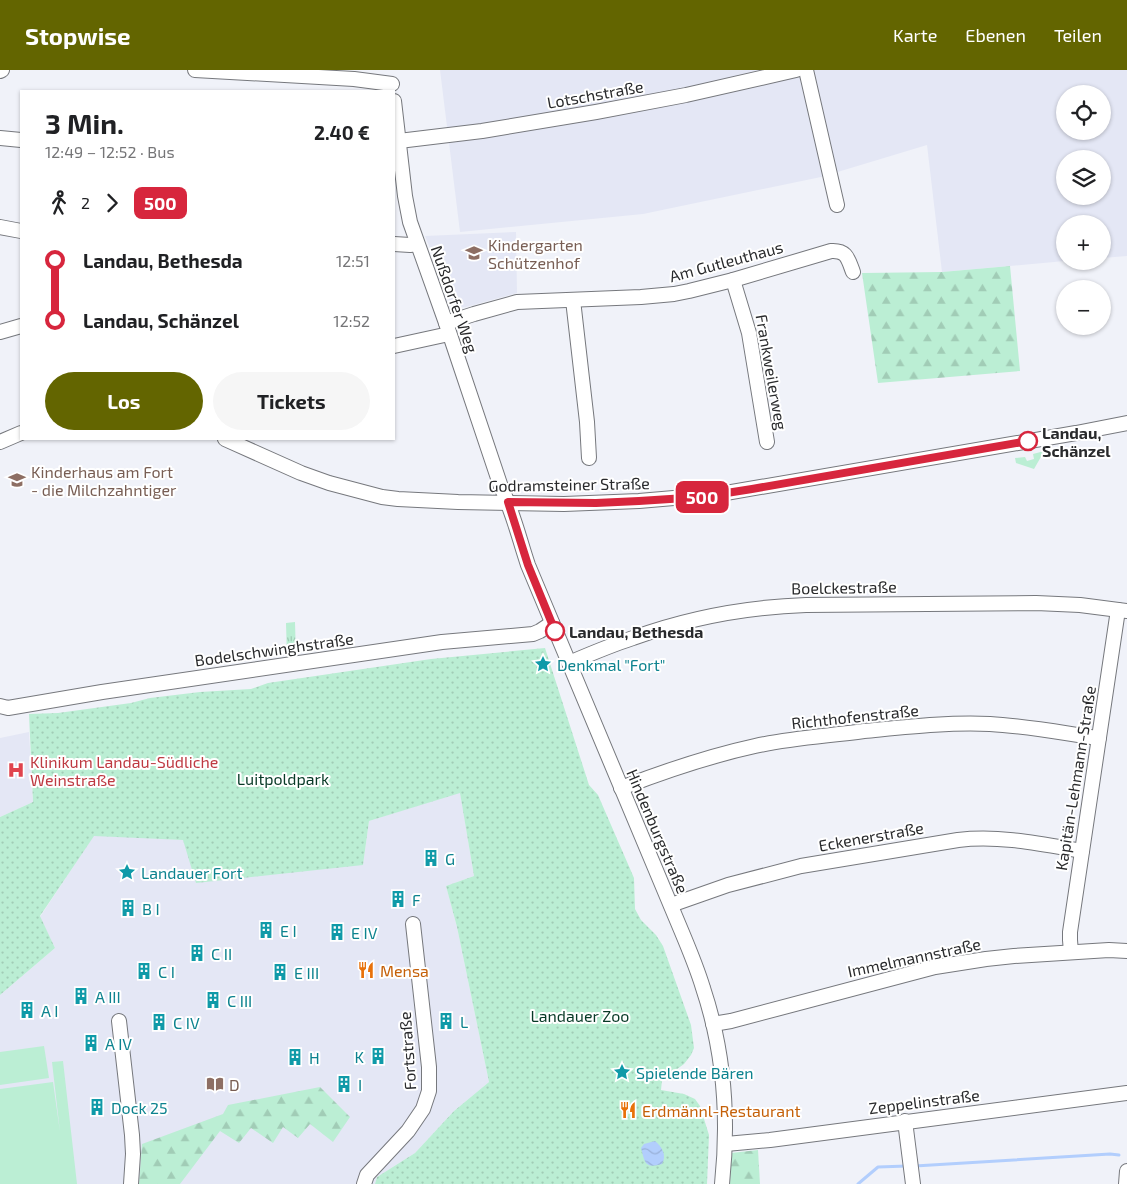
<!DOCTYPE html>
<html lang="de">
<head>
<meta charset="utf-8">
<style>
	body { margin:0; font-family:"Exo 2",sans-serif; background:#f6f6f6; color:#202124; height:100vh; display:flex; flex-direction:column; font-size:19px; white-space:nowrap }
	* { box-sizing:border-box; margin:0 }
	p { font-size:16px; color:#757577 }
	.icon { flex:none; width:28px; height:28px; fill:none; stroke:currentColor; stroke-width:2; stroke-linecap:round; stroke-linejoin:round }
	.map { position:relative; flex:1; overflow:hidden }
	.drawer { position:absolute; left:20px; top:20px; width:375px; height:350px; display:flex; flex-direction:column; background:#fff; border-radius:0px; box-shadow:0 1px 4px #0004 }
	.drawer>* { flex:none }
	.badge { padding:0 10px; border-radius:8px; font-size:18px; line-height:32px }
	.buttons { position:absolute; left:1056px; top:15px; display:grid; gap:10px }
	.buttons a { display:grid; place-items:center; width:55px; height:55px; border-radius:50%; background:#fff; box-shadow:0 1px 4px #0004; font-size:25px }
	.map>.badge { position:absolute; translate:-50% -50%; box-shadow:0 0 0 2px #fff }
	.legs { display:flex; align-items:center; gap:8px; height:55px; padding:0 25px; font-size:16px }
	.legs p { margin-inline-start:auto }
	.headline { display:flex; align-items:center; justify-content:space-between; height:85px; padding:0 25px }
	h1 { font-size:28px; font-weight:700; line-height:38px }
	.cta { display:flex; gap:10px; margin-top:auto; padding:10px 25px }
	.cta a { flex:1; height:58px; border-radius:30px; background:#636500; color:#fff; font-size:20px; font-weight:700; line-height:58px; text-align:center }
	.cta a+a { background:#f6f6f6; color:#202124 }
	ul { padding:0 25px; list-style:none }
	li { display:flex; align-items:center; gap:18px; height:60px; font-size:19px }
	li i { display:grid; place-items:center; width:8px; height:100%; margin:0 6px; background:currentColor }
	li i::after { content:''; width:12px; height:12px; margin:-6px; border:4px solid; border-radius:50%; background:#fff }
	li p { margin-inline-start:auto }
	li:first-child i { background:linear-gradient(#0000 50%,currentColor 0) }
	li:last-child i { background:linear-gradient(currentColor 50%,#0000 0) }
	header { display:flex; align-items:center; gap:30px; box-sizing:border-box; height:70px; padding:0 25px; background:#636500; color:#fff }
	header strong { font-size:24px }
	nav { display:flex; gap:28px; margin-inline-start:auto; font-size:18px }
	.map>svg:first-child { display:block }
	.built { fill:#e4e7f5; fill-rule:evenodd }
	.grass { fill:url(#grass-tufts) }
	.forest { fill:url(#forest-firs) }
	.park { fill:url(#park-dots) }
	.garden { fill:#bbeed4 }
	.water { fill:url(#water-waves) }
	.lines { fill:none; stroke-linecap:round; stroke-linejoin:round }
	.stream { stroke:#b2cefd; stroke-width:3 }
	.minor-casing { stroke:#76787d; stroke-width:16 }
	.minor { stroke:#fff; stroke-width:14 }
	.line-1-casing { stroke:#fff; stroke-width:11 }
	.line-1 { stroke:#d7263d; stroke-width:8 }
	.stop-1-dot { fill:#fff; stroke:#d7263d; stroke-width:2.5 }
	.labels { text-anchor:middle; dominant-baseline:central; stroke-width:4; stroke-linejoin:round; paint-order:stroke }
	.street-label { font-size:16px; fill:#292a2c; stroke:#fff }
	.education-label { font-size:16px; fill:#785e54; stroke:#fff; text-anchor:start }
	.stop-label { font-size:16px; font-weight:bold; fill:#292a2c; stroke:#fff; text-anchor:start }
	.culture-label { font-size:16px; fill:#0d838f; stroke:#fff; text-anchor:start }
	.health-label { font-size:16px; fill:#be3a42; stroke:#fff; text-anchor:start }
	.park-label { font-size:16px; fill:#083a27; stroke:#fff }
	.food-label { font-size:16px; fill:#c56008; stroke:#fff; text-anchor:start }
</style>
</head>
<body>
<header>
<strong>Stopwise</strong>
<nav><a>Karte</a><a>Ebenen</a><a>Teilen</a></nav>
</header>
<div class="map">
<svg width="1127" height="1114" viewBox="0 0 1127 1114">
	<defs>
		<pattern id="grass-tufts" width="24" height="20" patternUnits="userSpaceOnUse" patternTransform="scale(1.25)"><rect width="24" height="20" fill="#bbeed4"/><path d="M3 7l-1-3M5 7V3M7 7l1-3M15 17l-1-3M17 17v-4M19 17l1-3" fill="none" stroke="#a1ccb6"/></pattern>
		<pattern id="forest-firs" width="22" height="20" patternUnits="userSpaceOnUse" patternTransform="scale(1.25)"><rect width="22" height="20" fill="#bbeed4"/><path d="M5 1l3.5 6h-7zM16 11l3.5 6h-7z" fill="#a1ccb6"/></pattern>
		<pattern id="park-dots" width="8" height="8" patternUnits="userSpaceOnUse" patternTransform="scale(1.25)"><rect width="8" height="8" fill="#bbeed4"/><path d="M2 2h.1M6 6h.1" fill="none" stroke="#a1ccb6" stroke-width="1.8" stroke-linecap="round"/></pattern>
		<pattern id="water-waves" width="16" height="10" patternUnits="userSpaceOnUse" patternTransform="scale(1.25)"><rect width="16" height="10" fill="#b2cefd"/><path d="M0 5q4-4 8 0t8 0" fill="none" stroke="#99b1d9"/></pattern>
	</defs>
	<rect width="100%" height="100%" fill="#f0f2f9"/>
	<!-- built -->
	<g class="built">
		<path d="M440 0H1127V186L1103 188 1102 154H1065V191L942 202 927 75 821 107 643 144 460 162ZM1065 24H1102V61H1065ZM1065 89H1102V126H1065Z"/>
		<polygon points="516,162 517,223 466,237 452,238 439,200 425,166"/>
		<polygon points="29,662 33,732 0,747 0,668"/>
		<polygon points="460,722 474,806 446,816 457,857 489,1012 454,1041 415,1083 377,1107 375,1114 0,1114 0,925 55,878 40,847 94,765 183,770 363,795 369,751"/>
	</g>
	<!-- grass -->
	<polygon class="grass" points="295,552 296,587 287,587 286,553"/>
	<!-- forest -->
	<g class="forest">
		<polygon points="1010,196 1020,301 878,313 862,203 942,202"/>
		<polygon points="320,1017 350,1047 333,1072 310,1054 298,1068 283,1057 273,1073 251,1058 239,1073 220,1061 180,1114 139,1114 142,1074 223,1044 228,1035"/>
		<polygon points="758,1080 760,1114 730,1114 731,1083"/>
	</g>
	<!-- park -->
	<polygon class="park" points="545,578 589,715 598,725 634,808 635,839 641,850 656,865 663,876 691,955 694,978 691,985 684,994 662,1010 661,1020 684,1024 695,1029 700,1036 709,1065 707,1114 375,1114 377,1107 415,1083 454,1041 489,1012 457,857 446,816 474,806 460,723 369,751 363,795 196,813 183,770 94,766 40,846 55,878 0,925 0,747 33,732 29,644 58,643 131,633 150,628 200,622 251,619 268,613 431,589"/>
	<!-- garden -->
	<g class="garden">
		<polygon points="1063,376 1067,379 1068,384 1062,386 1054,382 1042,385 1034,399 1016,393 1015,388 1025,387 1027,391 1034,389 1033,384"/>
		<polygon points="44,976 49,1008 0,1015 0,982"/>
		<polygon points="63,991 77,1114 0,1114 0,1019 53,1012 60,1062 52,992"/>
	</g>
	<!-- water -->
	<path class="water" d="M655 1071C662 1077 667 1085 662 1094 645 1099 645 1093 641 1078L644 1074Z"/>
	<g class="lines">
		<!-- stream -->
		<g class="stream">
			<polyline points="915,1096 1110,1084 1119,1085"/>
			<polyline points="858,1114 878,1097 907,1096"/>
		</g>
		<!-- minor casing -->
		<g class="minor-casing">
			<g id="minor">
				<polyline points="195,0 354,9 392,14"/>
				<polyline points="806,0 837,135"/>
				<polyline points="0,1 2,0"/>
				<path d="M394 31 405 126 410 152 446 253 501 417C513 442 519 468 528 495L681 860C689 879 697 898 703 918 724 981 729 1048 722 1114"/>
				<polyline points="0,68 21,70"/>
				<polyline points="399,71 482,61 596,42 686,25 796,0"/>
				<polyline points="0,157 21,161"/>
				<polyline points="394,174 410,175 417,174"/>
				<polyline points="733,210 749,263 767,372"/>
				<polyline points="573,230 587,352 589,388"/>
				<path d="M446 253 474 244 517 232 641 227 674 224 689 221 733 210 831 181C847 180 848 189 853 202"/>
				<polyline points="0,262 21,256"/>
				<polyline points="394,276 449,264"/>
				<polyline points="225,369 301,403 329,413 382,427 398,429 458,432 564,434 639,431 720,424 1076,363 1127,353"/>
				<polyline points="0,372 21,363"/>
				<path d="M569 593C590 584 611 575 633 568 688 548 748 537 806 535L1036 533 1080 535 1127 541"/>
				<polyline points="0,636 8,638 102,622 442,572 533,564 540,561 552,553"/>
				<path d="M621 718C665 701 709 686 755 676 791 668 828 666 864 661 906 657 948 652 990 654 1026 656 1063 663 1099 668"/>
				<path d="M671 835 728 815 801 796 958 770C1000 765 1041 774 1082 781"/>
				<polyline points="1071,882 1070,870 1070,862 1118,540"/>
				<polyline points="119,951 132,1065 133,1084 131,1114"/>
				<polyline points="713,954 731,951 935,897 986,889 1014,886 1109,880 1127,881"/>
				<polyline points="905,1051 913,1114"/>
				<polyline points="726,1074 770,1070 1127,1023"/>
				<polyline points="364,1114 367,1105 408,1061 423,1039 429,1021 429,997 413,854"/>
				<polyline points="1126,1114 1127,1101"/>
			</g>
		</g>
		<!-- minor -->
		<use href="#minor" class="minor"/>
	</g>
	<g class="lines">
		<!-- line-1 casing -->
		<g class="line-1-casing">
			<polyline id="line-1" points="555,561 528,495 508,432 596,433 639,431 701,427 752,419 1028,371"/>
		</g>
		<!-- line-1 -->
		<use href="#line-1" class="line-1"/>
	</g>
	<!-- icons -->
	<defs>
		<g id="school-bare" transform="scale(1.35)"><path d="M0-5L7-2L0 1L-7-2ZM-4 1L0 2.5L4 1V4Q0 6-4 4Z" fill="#8d6e63" stroke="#fff" stroke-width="2.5" paint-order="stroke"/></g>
		<g id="sight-bare" transform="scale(1.35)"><path d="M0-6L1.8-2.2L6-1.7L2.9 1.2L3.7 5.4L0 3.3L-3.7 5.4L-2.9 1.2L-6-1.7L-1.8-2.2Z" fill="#0f9aa8" stroke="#fff" stroke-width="2.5" paint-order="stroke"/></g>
		<g id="hospital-bare" transform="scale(1.35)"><path d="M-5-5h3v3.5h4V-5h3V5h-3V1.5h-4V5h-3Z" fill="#e0444e" stroke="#fff" stroke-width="2.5" paint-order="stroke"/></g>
		<g id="building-bare" transform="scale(1.35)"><path d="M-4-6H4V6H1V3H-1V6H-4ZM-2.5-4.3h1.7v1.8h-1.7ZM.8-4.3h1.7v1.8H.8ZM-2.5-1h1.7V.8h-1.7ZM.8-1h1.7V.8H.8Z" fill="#0f9aa8" stroke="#fff" stroke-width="2.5" paint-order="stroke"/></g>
		<g id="restaurant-bare" transform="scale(1.35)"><path d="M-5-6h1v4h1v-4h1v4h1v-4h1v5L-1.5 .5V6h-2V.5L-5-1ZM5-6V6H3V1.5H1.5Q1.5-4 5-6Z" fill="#e8710a" stroke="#fff" stroke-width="2.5" paint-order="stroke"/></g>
		<g id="library-bare" transform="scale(1.35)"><path d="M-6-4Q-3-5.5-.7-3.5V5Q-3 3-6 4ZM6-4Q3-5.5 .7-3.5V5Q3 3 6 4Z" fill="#8d6e63" stroke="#fff" stroke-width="2.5" paint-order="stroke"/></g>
	</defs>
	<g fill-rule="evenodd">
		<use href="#school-bare" x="474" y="183"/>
		<use href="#school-bare" x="17" y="410"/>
		<use href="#sight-bare" x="543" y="594"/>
		<use href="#hospital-bare" x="16" y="700"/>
		<use href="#building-bare" x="431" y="788"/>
		<use href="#sight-bare" x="127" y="802"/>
		<use href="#building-bare" x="398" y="829"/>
		<use href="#building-bare" x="128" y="838"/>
		<use href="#building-bare" x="266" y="860"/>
		<use href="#building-bare" x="337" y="862"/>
		<use href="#building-bare" x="197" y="883"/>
		<use href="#restaurant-bare" x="366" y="900"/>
		<use href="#building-bare" x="144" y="901"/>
		<use href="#building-bare" x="280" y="902"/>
		<use href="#building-bare" x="81" y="926"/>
		<use href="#building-bare" x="213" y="930"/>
		<use href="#building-bare" x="27" y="940"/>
		<use href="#building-bare" x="446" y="951"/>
		<use href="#building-bare" x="159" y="952"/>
		<use href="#building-bare" x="91" y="973"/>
		<use href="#building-bare" x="378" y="986"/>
		<use href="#building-bare" x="295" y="987"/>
		<use href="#sight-bare" x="622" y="1002"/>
		<use href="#library-bare" x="215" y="1014"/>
		<use href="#building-bare" x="344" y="1014"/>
		<use href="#building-bare" x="97" y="1037"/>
		<use href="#restaurant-bare" x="628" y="1040"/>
	</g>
	<!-- markers -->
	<g class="stop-1-dot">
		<circle cx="1028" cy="371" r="9"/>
		<circle cx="555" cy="561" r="9"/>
	</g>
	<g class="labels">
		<!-- street labels -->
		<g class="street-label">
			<text transform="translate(595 24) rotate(-10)">Lotschstraße</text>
			<text transform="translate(726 191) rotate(-15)">Am Gutleuthaus</text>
			<text transform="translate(455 229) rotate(71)">Nußdorfer Weg</text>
			<text transform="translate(772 302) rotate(80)">Frankweilerweg</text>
			<text transform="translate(569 414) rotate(-1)">Godramsteiner Straße</text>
			<text transform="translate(844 517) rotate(-1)">Boelckestraße</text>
			<text transform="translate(274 579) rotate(-8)">Bodelschwinghstraße</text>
			<text transform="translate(855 646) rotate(-6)">Richthofenstraße</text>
			<text transform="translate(1075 708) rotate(-81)">Kapitän-Lehmann-Straße</text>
			<text transform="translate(658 761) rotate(67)">Hindenburgstraße</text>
			<text transform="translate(871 766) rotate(-10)">Eckenerstraße</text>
			<text transform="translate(914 887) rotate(-12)">Immelmannstraße</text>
			<text transform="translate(407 981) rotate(-94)">Fortstraße</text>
			<text transform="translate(924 1031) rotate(-7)">Zeppelinstraße</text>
		</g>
		<!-- education labels -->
		<g class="education-label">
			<text x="488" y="174">Kindergarten<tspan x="488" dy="18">Schützenhof</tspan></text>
			<text x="31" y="401">Kinderhaus am Fort<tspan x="31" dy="18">- die Milchzahntiger</tspan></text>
			<text x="229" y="1014">D</text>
		</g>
		<!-- stop labels -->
		<g class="stop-label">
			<text x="1042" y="362">Landau,<tspan x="1042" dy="18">Schänzel</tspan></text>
			<text x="569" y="561">Landau, Bethesda</text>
		</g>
		<!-- culture labels -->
		<g class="culture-label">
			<text x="557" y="594">Denkmal "Fort"</text>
			<text x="445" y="788">G</text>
			<text x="141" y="802">Landauer Fort</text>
			<text x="412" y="829">F</text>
			<text x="142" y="838">B I</text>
			<text x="280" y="860">E I</text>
			<text x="351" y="862">E IV</text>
			<text x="211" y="883">C II</text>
			<text x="158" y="901">C I</text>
			<text x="294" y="902">E III</text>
			<text x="95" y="926">A III</text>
			<text x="227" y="930">C III</text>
			<text x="41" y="940">A I</text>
			<text x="460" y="951">L</text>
			<text x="173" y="952">C IV</text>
			<text x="105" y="973">A IV</text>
			<text x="364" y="986" text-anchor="end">K</text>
			<text x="309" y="987">H</text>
			<text x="636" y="1002">Spielende Bären</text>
			<text x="358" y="1014">I</text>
			<text x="111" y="1037">Dock 25</text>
		</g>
		<!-- health labels -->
		<g class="health-label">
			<text x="30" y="691">Klinikum Landau-Südliche<tspan x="30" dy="18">Weinstraße</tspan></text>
		</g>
		<!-- park labels -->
		<g class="park-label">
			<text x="283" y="708">Luitpoldpark</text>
			<text x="580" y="945">Landauer Zoo</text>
		</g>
		<!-- food labels -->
		<g class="food-label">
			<text x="380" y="900">Mensa</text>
			<text x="642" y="1040">Erdmännl-Restaurant</text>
		</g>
	</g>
</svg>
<div class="buttons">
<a><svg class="icon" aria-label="locate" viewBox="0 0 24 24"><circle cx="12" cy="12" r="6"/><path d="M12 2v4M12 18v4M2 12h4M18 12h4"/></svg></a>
<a><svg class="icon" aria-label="layers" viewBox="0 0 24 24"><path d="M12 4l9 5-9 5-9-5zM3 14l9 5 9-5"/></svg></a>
<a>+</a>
<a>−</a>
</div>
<b class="badge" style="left:702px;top:427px;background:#d7263d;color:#fff">500</b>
<section class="drawer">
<div class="headline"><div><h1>3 Min.</h1><p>12:49 – 12:52 · Bus</p></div><b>2.40 €</b></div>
<div class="legs"><svg class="icon" aria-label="walk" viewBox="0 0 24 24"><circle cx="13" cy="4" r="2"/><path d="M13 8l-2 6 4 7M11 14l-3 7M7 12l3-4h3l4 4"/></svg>2<svg class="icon" aria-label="forward" viewBox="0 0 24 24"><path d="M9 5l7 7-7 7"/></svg><b class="badge" style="background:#d7263d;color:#fff">500</b></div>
<ul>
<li><i style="color:#d7263d"></i><b>Landau, Bethesda</b><p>12:51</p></li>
<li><i style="color:#d7263d"></i><b>Landau, Schänzel</b><p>12:52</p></li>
</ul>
<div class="cta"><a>Los</a><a>Tickets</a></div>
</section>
</div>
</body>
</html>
